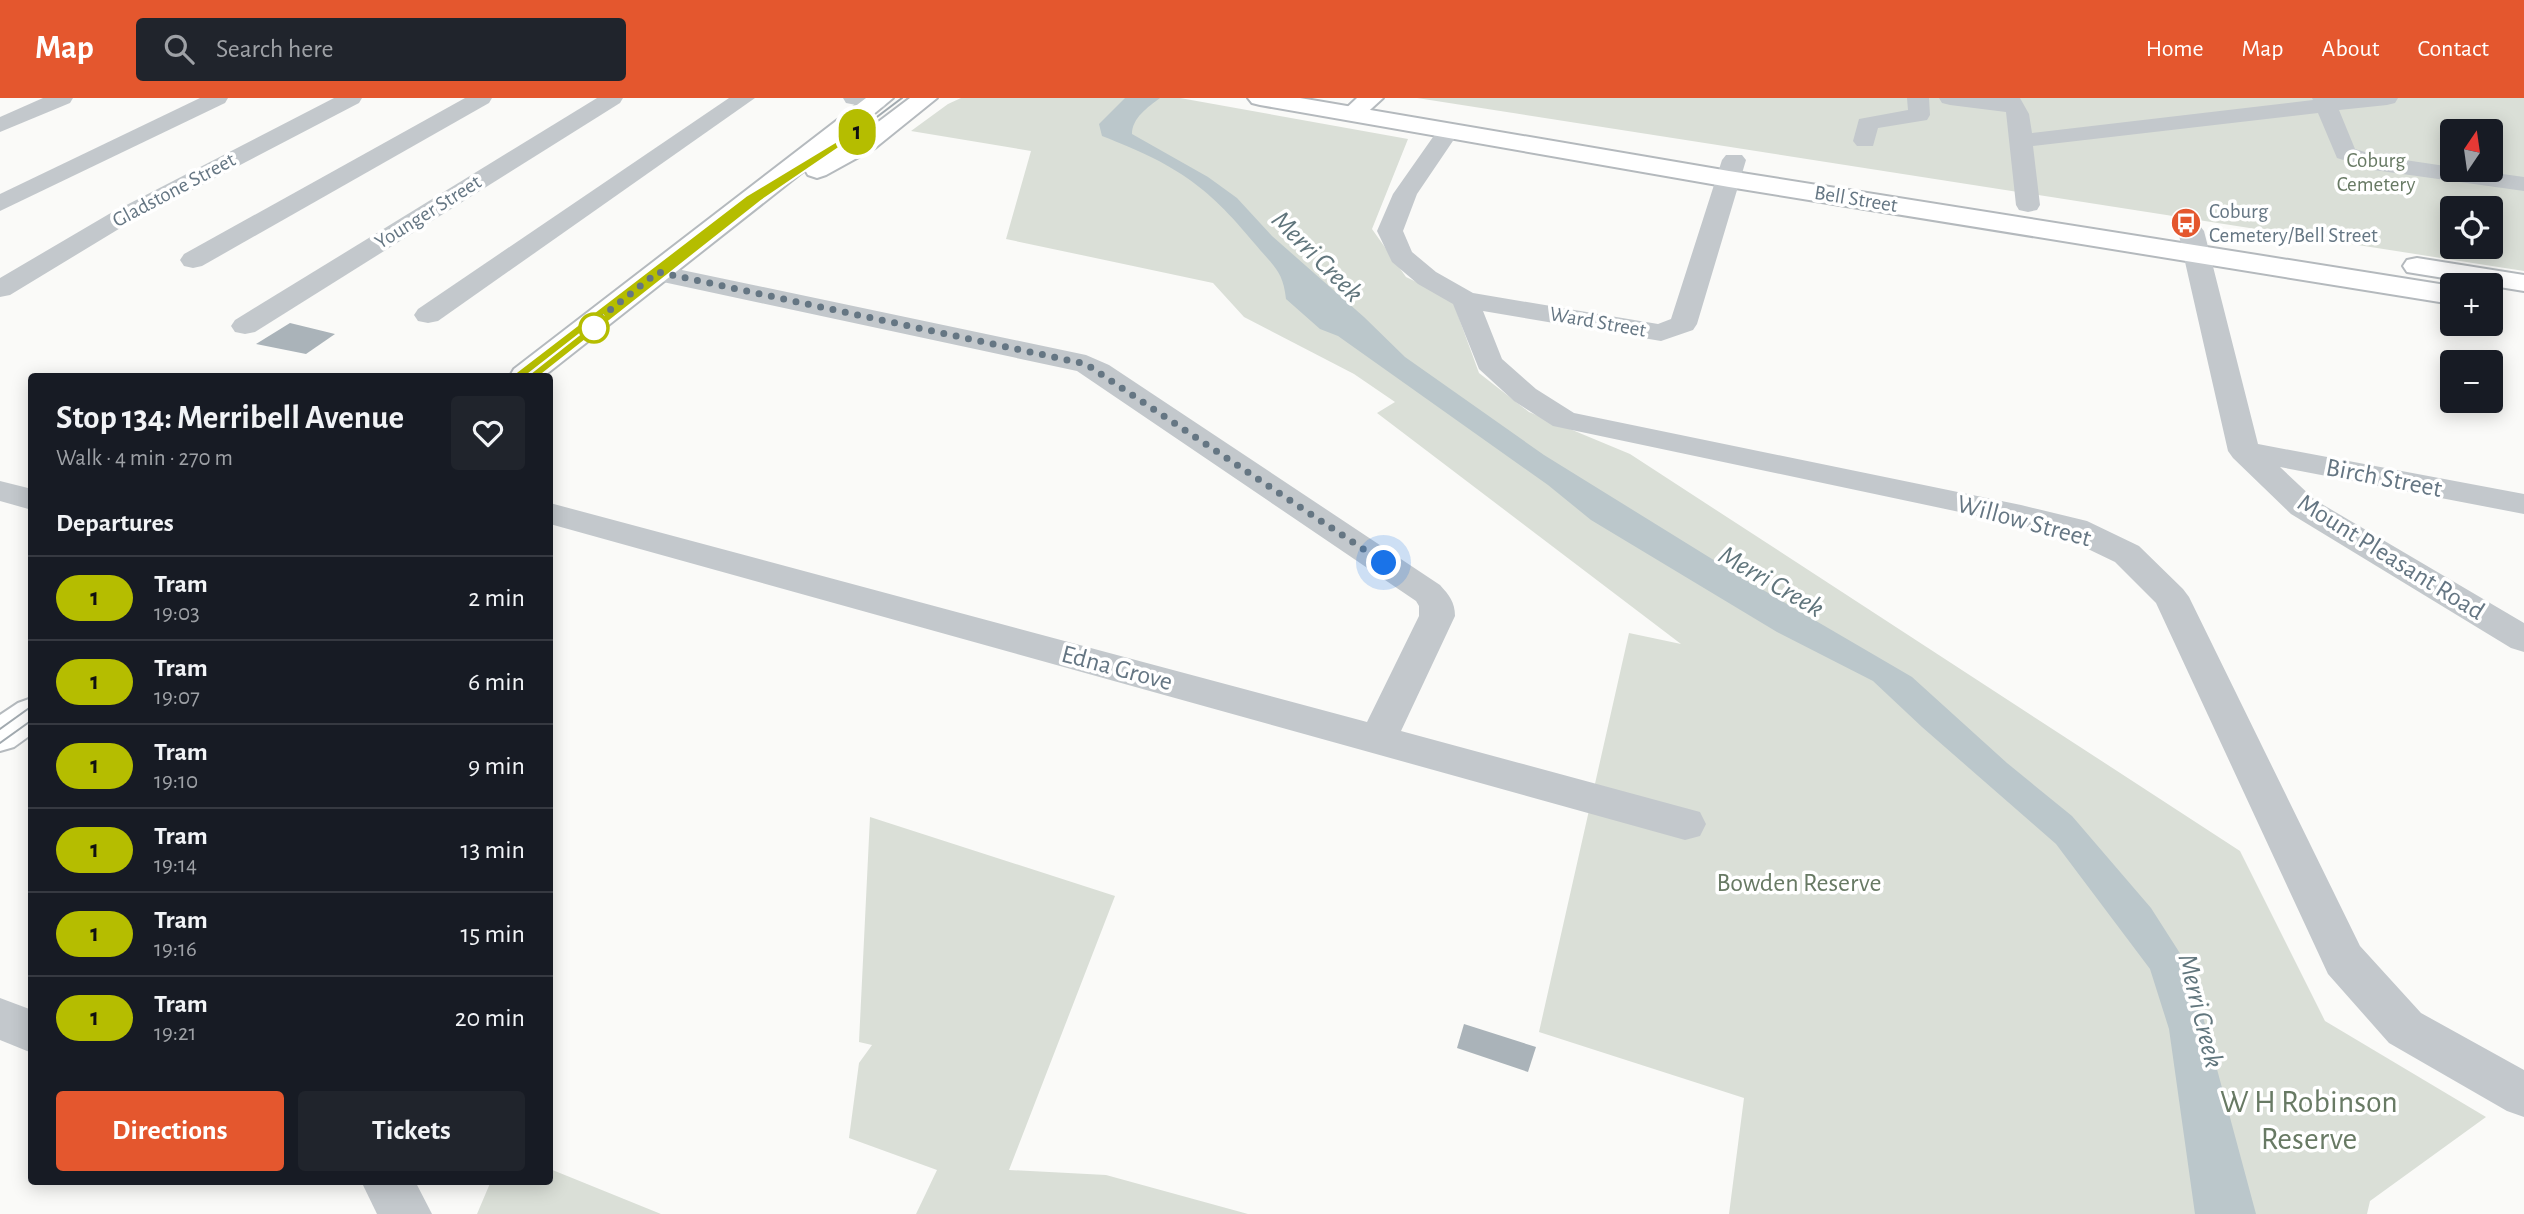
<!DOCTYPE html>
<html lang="en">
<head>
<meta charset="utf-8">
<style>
	body { margin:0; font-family:"Alegreya Sans",sans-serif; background:#20242c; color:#f1f3f6; height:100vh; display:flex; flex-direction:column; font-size:26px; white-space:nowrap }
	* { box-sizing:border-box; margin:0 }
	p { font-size:23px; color:#9ea1a6 }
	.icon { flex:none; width:38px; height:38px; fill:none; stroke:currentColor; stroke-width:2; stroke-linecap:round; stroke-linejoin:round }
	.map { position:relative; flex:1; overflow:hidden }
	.details { position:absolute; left:28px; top:275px; width:525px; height:812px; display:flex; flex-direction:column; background:#171b24; border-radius:7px; box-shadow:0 4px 18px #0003 }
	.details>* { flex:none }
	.badge { padding:0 14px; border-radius:23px; font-size:24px; line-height:46px }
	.needle { width:46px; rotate:13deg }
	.controls { position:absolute; left:2440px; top:21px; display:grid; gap:14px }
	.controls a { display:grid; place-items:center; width:63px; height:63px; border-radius:7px; background:#171b24; box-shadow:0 4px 18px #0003; font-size:35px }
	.you { position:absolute; width:35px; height:35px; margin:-18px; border:5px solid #fff; border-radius:50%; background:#1a73e8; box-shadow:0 0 0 10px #1a73e833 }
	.map>.badge { position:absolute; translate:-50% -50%; box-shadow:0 0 0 4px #fff }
	h2 { padding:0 28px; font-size:26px; line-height:63px }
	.round { display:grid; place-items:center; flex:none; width:74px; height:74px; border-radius:7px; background:#20242c }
	.headline { display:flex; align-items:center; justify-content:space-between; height:119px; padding:0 28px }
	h1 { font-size:33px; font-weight:600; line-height:52px }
	.action { display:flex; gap:14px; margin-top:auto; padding:14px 28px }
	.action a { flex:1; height:80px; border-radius:7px; background:#e4572e; color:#fff; font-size:28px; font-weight:600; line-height:80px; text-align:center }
	.action a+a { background:#20242c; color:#f1f3f6 }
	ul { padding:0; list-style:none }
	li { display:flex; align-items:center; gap:21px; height:84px; padding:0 28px; border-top:2px solid #363941 }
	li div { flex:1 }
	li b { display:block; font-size:26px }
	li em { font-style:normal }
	li .badge { min-width:77px; font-weight:700; text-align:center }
	header { display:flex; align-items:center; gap:42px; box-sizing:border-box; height:98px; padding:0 35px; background:#e4572e; color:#fff }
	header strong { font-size:33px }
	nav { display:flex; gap:38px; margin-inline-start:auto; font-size:24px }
	.search { width:490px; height:63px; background:#20242c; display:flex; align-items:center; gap:18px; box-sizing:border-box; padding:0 24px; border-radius:7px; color:#9ea1a6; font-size:26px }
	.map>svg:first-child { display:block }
	.green { fill:#dadfd7; fill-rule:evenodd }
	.water { fill:#bbc7cb }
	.building { fill:#aab3b9 }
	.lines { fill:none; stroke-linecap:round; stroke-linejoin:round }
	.major-casing { stroke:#b5babe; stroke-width:4 }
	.highway-casing { stroke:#b4b9bd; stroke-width:4 }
	.minor { fill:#c3c8cc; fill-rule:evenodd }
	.major { fill:#fff; fill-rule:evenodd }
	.highway { fill:#fff; fill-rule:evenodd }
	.tram { stroke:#a2aab0; stroke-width:2 }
	.line { fill:#b5bd00; stroke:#fff; stroke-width:2 }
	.walk { stroke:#657683; stroke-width:7; stroke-dasharray:0 12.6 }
	.stop-dot { fill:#fff; stroke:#b5bd00; stroke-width:3.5 }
	.labels { text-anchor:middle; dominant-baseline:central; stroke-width:7; stroke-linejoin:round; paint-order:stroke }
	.far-park-label { font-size:21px; fill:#687a64; stroke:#fff }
	.far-street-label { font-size:21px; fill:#657683; stroke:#fff }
	.far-poi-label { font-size:21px; fill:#657683; stroke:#fff; text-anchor:start }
	.street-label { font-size:26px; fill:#657683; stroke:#fff }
	.park-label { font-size:26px; fill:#687a64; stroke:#fff }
	.water-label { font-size:28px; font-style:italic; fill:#60757c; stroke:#fff }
	.near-park-label { font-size:32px; fill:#687a64; stroke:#fff }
</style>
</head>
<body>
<header>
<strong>Map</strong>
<div class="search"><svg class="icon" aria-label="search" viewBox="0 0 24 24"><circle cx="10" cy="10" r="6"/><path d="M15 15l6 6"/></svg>Search here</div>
<nav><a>Home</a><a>Map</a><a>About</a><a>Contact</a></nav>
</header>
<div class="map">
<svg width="2524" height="1116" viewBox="0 0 2524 1116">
	<rect width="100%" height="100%" fill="#fafaf8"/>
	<!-- green -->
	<g class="green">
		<polygon points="961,0 1180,0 1408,41 1372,131 1406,179 1452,201 1479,275 1529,314 1630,356 2240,753 2325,923 2486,1019 2370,1103 2367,1116 1729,1116 1744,1000 1539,934 1629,535 1681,546 1377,315 1395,304 1354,276 1244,219 1213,185 1006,141 1031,53 911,33 948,6"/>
		<path d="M1417 0H2524V173ZM2452 33H2490V72H2452ZM2452 110H2490V149H2452Z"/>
		<polygon points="870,719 1115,798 1009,1072 1106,1077 1248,1116 916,1116 937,1072 849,1040 859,965 872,947 859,944"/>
		<polygon points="550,1071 661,1116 477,1116 491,1083 550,1083"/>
	</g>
	<!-- water -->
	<path class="water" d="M1125 0H1160C1148 9 1132 20 1132 36L1208 79 1237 100 1272 138 1364 219 1405 259 1544 357 1746 482 1912 579 2007 665 2072 718 2151 810 2190 871 2256 1116H2195L2169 931 2150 871 2056 746 1922 629 1873 583 1777 534 1591 422 1548 387 1338 238 1320 231 1286 201C1283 172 1273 168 1255 146 1206 86 1174 66 1102 38L1099 26Z"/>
	<!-- building -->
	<g class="building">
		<polygon points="290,225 335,236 306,256 256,246"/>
		<polygon points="1464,926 1536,949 1528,974 1457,950"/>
	</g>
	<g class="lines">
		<!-- major casing -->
		<g class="major-casing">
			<g id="major">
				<polygon points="866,0 893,0 818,62 857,40 910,0 937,0 875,50 826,77 817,80 808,77 805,72 544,278 510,278 514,271"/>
				<polygon points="1357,0 1383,0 1360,21 1344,21 1340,16"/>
				<polygon points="32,600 32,636 14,649 0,653 0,617 18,605"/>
			</g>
		</g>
		<!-- highway casing -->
		<g class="highway-casing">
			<g id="highway">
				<polygon points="1248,0 1300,0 1729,73 2452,188 2452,206 1729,89 1260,7 1252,5"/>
				<polygon points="2417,160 2524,177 2524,193 2407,174 2403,168 2407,162"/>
			</g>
		</g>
		<!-- minor -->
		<g class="minor">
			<polygon points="43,0 73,0 70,5 0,34 0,19"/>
			<polygon points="200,0 228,0 225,5 0,113 0,96"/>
			<polygon points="334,0 362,0 359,5 127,126 10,197 0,199 0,180 109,116"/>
			<polygon points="465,0 492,0 489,5 202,168 193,170 184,168 180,162 184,156"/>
			<polygon points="597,0 623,0 620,5 255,234 245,236 235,234 231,228 235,222"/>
			<polygon points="729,0 755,0 438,223 428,225 418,223 414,217 418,211"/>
			<polygon points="843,0 884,0 887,4 884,9 876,11 846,5"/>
			<polygon points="1907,0 1929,0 1930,17 1927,22 1878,30 1873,48 1857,48 1853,43 1859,21 1908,12"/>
			<polygon points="1939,0 2020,0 2029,16 2032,35 2313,2 2312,0 2398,0 2395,5 2387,7 2339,12 2355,51 2378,58 2452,69 2452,72 2474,72 2524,79 2524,93 2374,72 2337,60 2318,15 2033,48 2040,107 2037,112 2028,114 2019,112 2016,107 2006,14 1950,7 1942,5"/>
			<polygon points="1448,27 1456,29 1459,34 1417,96 1403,133 1412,154 1436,174 1473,195 1658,226 1671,221 1722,62 1726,57 1742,57 1746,62 1697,226 1693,232 1661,243 1483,213 1502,261 1536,291 1574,315 2021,407 2087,423 2139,448 2183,491 2189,499 2360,848 2421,915 2524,972 2524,1019 2507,1013 2389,945 2328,876 2156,505 2115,464 2063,439 2021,427 1553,328 1514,303 1479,271 1453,206 1418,186 1392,164 1377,133 1393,96 1440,29"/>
			<polygon points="2191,125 2200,128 2204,133 2258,346 2524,396 2524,416 2280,369 2315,402 2524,525 2524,554 2511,550 2291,416 2233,360 2228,353 2178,133 2182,128"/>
			<path d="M658 167 1086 257 1109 267 1440 487C1449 497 1455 504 1455 518L1401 633 1700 714 1706 726 1700 738 1685 742 550 426V405L1367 624 1419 518V508L1416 503 1077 273 649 181 645 175 649 169Z"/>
			<polygon points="0,383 32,391 32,412 0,403"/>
			<polygon points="0,900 32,912 32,955 0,942"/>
			<polygon points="361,1083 415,1083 432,1116 377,1116"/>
		</g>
		<!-- major -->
		<use href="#major" class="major"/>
		<!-- highway -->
		<use href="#highway" class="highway"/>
		<!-- tram -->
		<g class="tram">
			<polyline points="518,278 538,263"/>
			<polyline points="532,278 758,101 828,56 902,0"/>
			<polyline points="0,631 32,608"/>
			<polyline points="0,645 32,622"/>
		</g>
	</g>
	<!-- line -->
	<polygon class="line" points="862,28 865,32 761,103 536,281 527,278 604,217 522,281 514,281 514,276 746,98"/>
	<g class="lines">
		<!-- walk -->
		<polyline class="walk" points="594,230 600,220 658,174 1086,266 1384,465"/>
	</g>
	<!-- icons -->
	<defs>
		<g id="bus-disc" transform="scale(1.575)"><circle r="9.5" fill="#e4572e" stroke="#fff"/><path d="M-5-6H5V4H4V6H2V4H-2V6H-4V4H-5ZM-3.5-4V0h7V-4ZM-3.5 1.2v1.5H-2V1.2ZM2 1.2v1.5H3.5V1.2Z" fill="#fff"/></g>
	</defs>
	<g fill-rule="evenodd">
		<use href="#bus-disc" x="2186" y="125"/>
	</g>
	<!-- markers -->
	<circle class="stop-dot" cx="594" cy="230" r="14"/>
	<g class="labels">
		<!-- far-park labels -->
		<g class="far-park-label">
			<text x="2376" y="62">Coburg<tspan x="2376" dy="24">Cemetery</tspan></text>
		</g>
		<!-- far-street labels -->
		<g class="far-street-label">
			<text transform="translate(174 92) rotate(-28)">Gladstone Street</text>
			<text transform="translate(1856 101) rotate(9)">Bell Street</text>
			<text transform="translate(428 114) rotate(-32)">Younger Street</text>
			<text transform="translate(1598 224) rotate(10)">Ward Street</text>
		</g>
		<!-- far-poi labels -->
		<g class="far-poi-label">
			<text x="2209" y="113">Coburg<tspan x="2209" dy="24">Cemetery/Bell Street</tspan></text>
		</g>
		<!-- street labels -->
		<g class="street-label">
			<text transform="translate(2384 380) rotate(11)">Birch Street</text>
			<text transform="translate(2024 423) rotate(15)">Willow Street</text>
			<text transform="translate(2391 459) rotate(32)">Mount Pleasant Road</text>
			<text transform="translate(1117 570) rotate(15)">Edna Grove</text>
		</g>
		<!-- park labels -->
		<g class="park-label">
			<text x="1799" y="785">Bowden Reserve</text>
		</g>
		<!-- water labels -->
		<g class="water-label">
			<text transform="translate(1317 159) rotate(45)">Merri Creek</text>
			<text transform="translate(1771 484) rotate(30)">Merri Creek</text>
			<text transform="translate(2200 913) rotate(76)">Merri Creek</text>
		</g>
		<!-- near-park labels -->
		<g class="near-park-label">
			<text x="2309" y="1004">W H Robinson<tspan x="2309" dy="37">Reserve</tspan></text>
		</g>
	</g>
</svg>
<div class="controls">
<a><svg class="needle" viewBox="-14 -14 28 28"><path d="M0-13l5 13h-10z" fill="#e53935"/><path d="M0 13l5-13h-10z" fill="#9ea1a6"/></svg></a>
<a><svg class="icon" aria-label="locate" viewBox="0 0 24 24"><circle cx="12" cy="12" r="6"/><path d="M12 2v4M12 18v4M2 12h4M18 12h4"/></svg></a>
<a>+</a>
<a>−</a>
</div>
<div class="you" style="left:1384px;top:465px"></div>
<b class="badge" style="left:857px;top:34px;background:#b5bd00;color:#111">1</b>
<section class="details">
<div class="headline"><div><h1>Stop 134: Merribell Avenue</h1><p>Walk · 4 min · 270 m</p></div><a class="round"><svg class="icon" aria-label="heart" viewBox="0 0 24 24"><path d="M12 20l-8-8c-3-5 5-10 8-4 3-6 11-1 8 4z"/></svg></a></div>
<h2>Departures</h2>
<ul>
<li><span class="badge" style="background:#b5bd00;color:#111">1</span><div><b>Tram</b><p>19:03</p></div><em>2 min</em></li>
<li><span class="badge" style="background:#b5bd00;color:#111">1</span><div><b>Tram</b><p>19:07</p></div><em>6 min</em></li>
<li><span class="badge" style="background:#b5bd00;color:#111">1</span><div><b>Tram</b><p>19:10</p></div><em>9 min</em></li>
<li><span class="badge" style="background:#b5bd00;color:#111">1</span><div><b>Tram</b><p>19:14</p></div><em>13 min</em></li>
<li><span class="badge" style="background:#b5bd00;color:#111">1</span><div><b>Tram</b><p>19:16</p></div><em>15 min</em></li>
<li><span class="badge" style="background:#b5bd00;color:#111">1</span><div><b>Tram</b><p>19:21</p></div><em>20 min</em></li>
</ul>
<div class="action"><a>Directions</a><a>Tickets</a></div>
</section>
</div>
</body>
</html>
